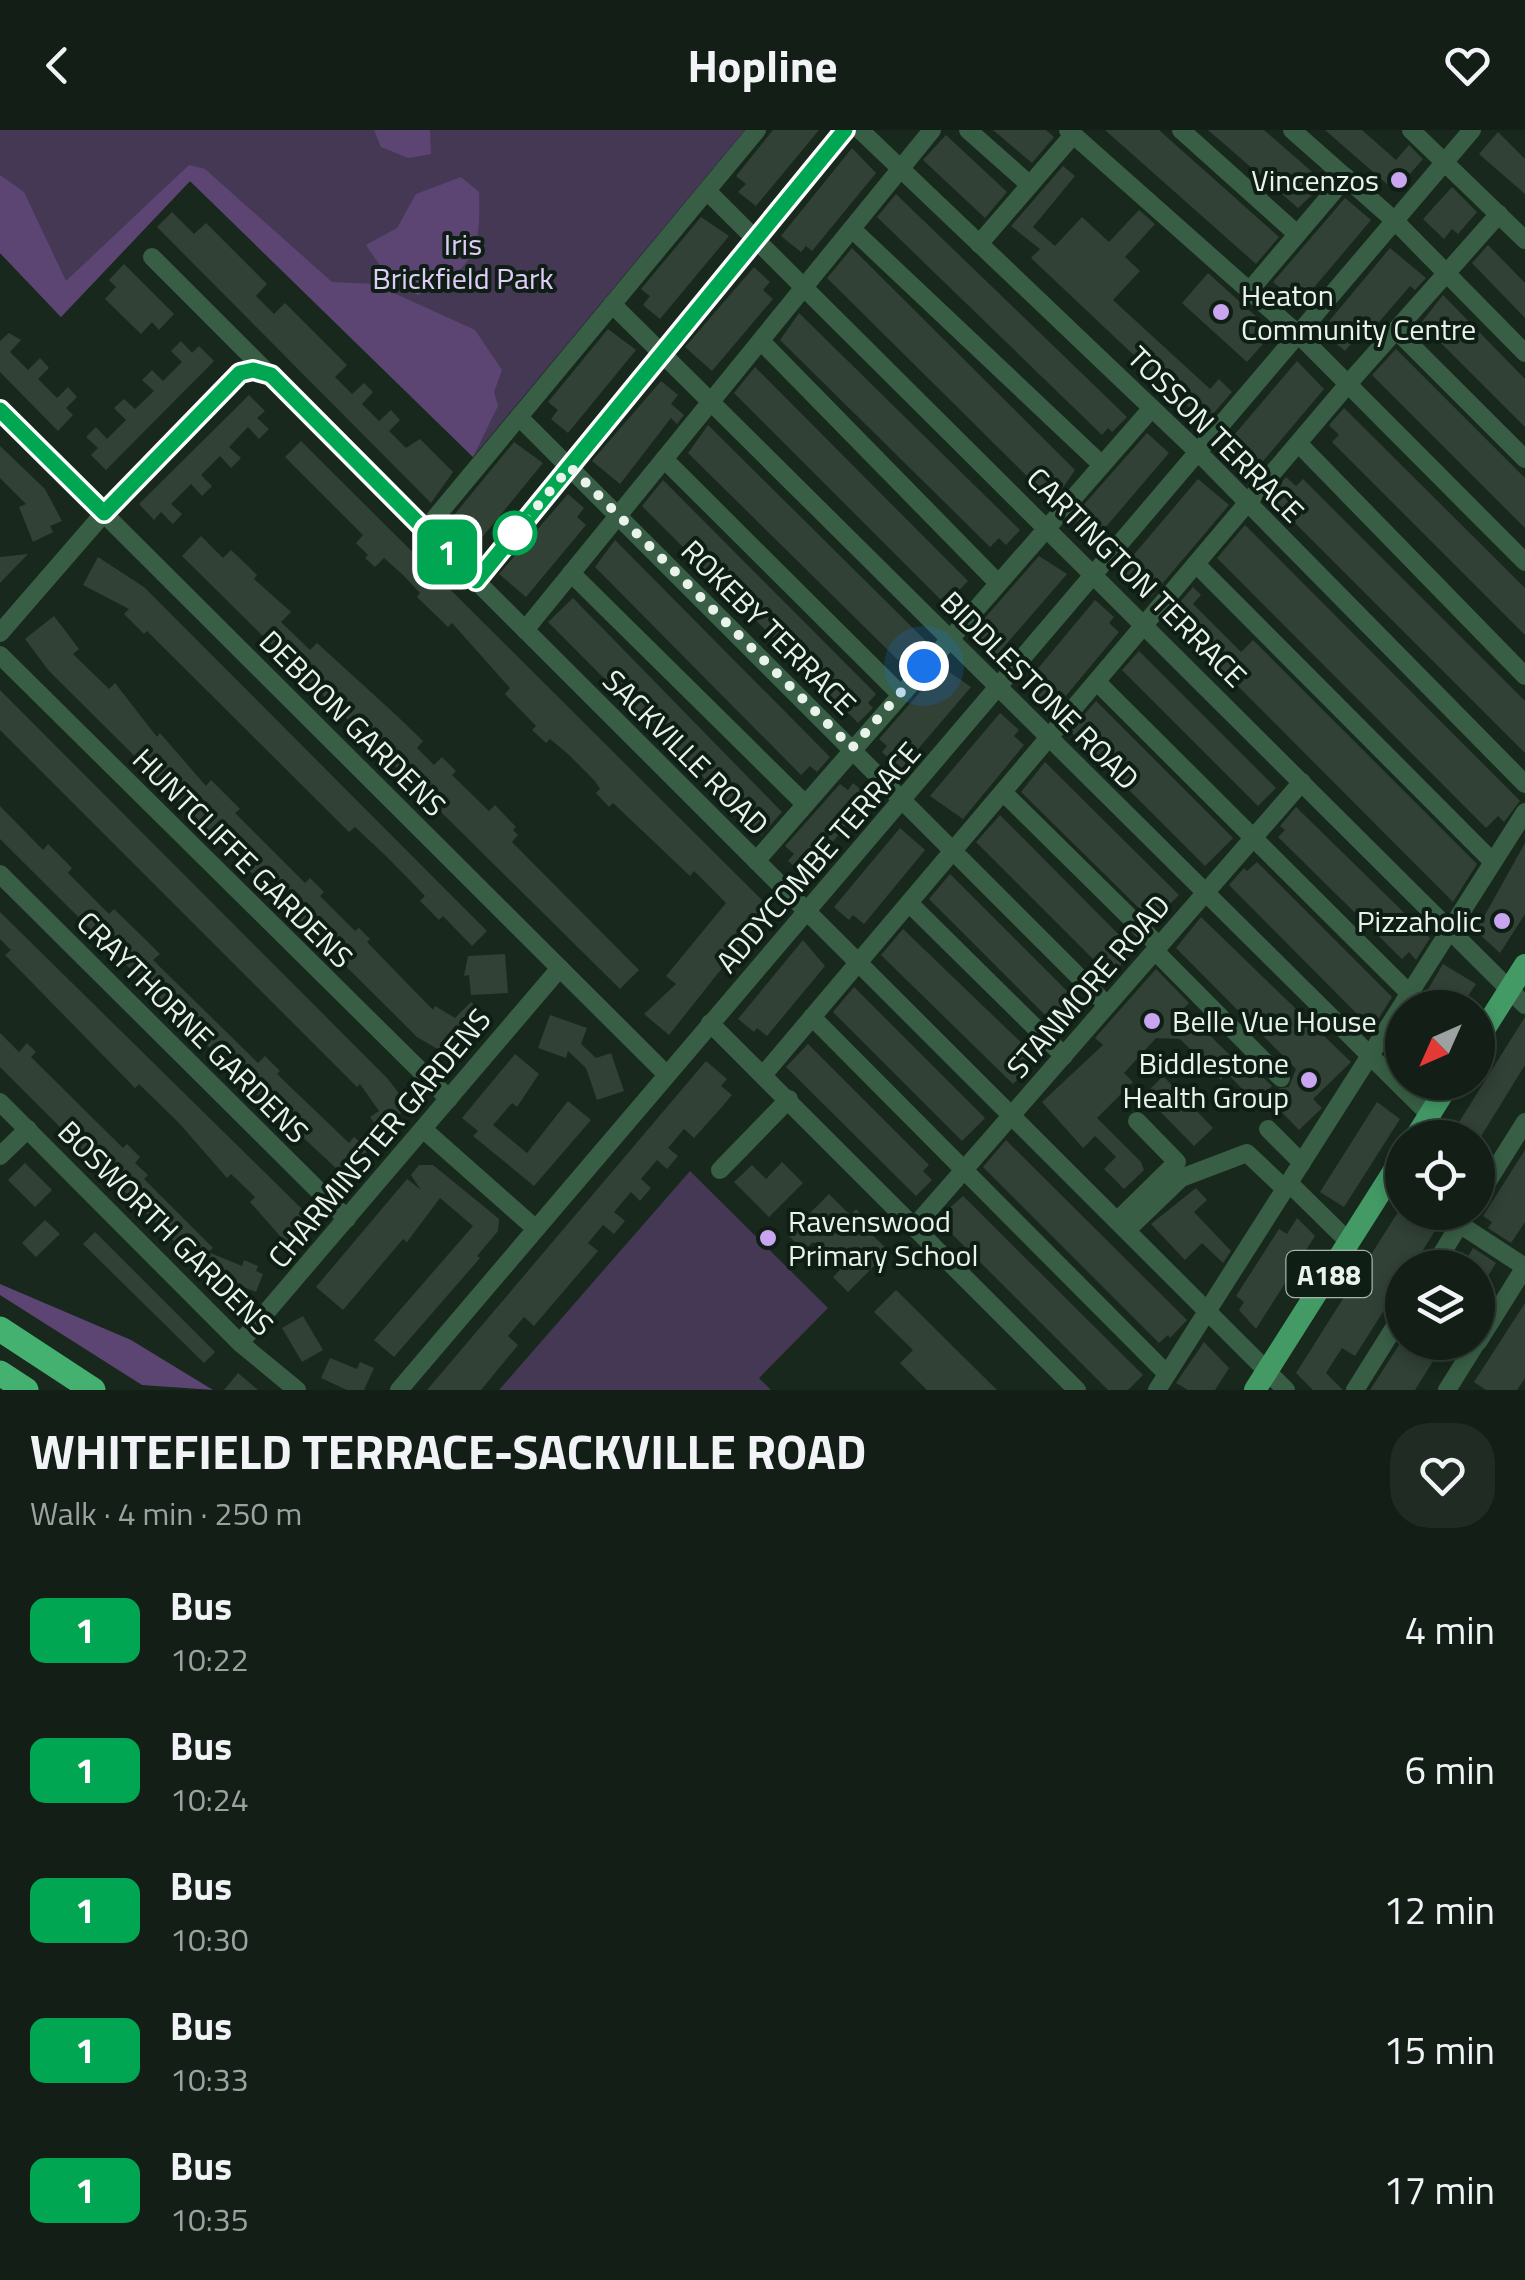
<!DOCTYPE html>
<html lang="en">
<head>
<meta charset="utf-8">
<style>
	body { margin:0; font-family:"Titillium Web",sans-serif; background:#1f2b23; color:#f1f3f6; height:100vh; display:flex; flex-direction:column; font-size:38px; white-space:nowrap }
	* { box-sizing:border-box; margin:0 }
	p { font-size:32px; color:#9ca2a1 }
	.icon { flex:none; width:55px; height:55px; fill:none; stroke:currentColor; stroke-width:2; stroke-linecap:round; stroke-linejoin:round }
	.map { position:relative; height:1260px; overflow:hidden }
	.drawer { display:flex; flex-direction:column; background:#121e16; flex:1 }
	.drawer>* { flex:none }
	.badge { padding:0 20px; border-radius:15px; font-size:35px; line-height:65px }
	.needle { width:65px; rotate:225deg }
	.fabs { position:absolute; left:1385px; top:860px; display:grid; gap:20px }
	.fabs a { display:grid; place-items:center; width:110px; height:110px; border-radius:50%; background:#121e16; box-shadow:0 5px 15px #0003,0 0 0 2px #313c35; font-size:50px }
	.you { position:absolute; width:50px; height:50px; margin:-25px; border:8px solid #fff; border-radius:50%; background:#1a73e8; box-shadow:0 0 0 15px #1a73e833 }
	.map>.badge { position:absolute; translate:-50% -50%; box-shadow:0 0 0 5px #fff }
	.round { display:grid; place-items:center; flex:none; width:105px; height:105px; border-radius:40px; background:#1f2b23 }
	.overview { display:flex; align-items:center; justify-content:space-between; height:170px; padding:0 30px }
	h1 { font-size:48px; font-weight:700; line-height:75px }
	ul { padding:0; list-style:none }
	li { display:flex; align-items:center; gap:30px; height:140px; padding:0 30px }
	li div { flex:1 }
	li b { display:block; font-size:38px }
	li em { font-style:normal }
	li .badge { min-width:110px; font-weight:700; text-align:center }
	header { display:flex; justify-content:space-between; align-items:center; height:130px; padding:0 30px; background:#121e16; font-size:45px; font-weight:700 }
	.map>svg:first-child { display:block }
	.green { fill:#453854 }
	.forest { fill:#5c4573 }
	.building { fill:#314136 }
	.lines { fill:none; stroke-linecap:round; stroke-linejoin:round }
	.minor { stroke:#385f45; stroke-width:18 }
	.major { stroke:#439a65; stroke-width:22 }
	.highway { stroke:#45b171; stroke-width:25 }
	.line-casing { stroke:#fff; stroke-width:22 }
	.line { stroke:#00a651; stroke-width:15 }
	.walk { stroke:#e9f3ec; stroke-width:10; stroke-dasharray:0 18 }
	.poi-dot { fill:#c8a5ee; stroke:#0f1e14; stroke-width:4 }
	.stop-dot { fill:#fff; stroke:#00a651; stroke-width:5 }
	.labels { text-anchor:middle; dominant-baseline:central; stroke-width:8; stroke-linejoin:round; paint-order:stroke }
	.shield { fill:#0f1e14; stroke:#a8b3ab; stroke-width:2.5 }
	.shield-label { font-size:28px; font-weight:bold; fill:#e9f3ec }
	.poi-label { font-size:30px; fill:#e9f3ec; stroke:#0f1e14; text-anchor:end }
	.park-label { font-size:30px; fill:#e1ccf9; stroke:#0f1e14 }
	.street-label { font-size:30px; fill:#e9f3ec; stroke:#0f1e14 }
</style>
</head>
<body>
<header><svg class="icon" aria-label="back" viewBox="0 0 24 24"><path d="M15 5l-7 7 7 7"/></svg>Hopline<svg class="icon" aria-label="heart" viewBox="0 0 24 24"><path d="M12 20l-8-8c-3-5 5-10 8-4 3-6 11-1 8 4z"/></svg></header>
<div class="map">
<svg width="1525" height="1260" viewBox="0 0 1525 1260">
	<rect width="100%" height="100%" fill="#18281d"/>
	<!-- green -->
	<g class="green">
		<polygon points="0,0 745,0 473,327 190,51 61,187 0,123"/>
		<polygon points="690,1041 828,1178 759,1248 771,1260 499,1260"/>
	</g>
	<!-- forest -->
	<g class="forest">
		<polygon points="374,0 430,0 431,24 408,28 381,17"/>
		<polygon points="189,35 205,39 332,152 374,154 475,200 502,240 494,262 498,276 473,327 190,51 61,187 0,123 0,45 24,62 66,151"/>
		<path d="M461 47 479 62C481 124 474 138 418 165L392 153 366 115 397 98 416 64Z"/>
		<polygon points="0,1154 131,1210 213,1260 142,1255 0,1165"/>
	</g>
	<!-- building -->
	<g class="building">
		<polygon points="773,0 819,0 756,76 738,62 746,54 736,46"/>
		<polygon points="993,0 1046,0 1054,7 1032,33"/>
		<polygon points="1105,0 1159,0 1279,107 1256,134"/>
		<polygon points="1208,0 1264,0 1325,53 1298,78"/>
		<polygon points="1325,0 1362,0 1396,30 1409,15 1423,29 1395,61"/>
		<polygon points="1498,2 1525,29 1525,64 1479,24"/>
		<polygon points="946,5 1007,62 985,88 923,30"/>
		<polygon points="852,18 876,43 812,121 806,116 801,122 781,106"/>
		<polygon points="1063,36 1075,46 1033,97 1055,116 1082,87 1109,112 1139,80 1155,94 1125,127 1140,141 1113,170 1210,259 1219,249 1232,262 1199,300 1187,290 1194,282 1031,128 1040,119 1011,96"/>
		<polygon points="1452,57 1477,82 1458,104 1452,99 1444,109 1423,89"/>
		<polygon points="896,64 1127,287 1112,302 1108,298 1102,305 877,87"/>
		<polygon points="1345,68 1371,90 1300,174 1273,152"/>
		<polygon points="172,82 194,104 206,93 267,154 256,166 274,184 285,173 347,235 335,247 352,264 364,253 373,262 362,274 379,291 391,280 400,290 389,301 406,318 420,309 453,342 431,373 157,97"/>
		<polygon points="701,87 729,106 660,189 643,175 650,166 641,159"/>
		<polygon points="1488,115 1525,153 1525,188 1472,133"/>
		<polygon points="852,118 1075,340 1053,372 827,148"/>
		<polygon points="1390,118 1426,148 1415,160 1410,156 1367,206 1362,201 1345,221 1321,201"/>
		<polygon points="124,134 174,184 159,200 152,192 141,204 105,169 116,157 109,150"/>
		<polygon points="754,137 770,152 763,160 773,169 712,241 685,217"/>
		<polygon points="1208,143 1260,190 1257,194 1270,206 1247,232 1182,173"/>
		<polygon points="1443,165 1525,249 1525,297 1421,193"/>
		<polygon points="799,183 1020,400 1006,415 999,408 990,417 780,210"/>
		<polygon points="608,199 636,220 568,303 551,289 558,280 548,272"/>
		<polygon points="9,203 21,210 10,222 28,240 40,228 49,238 38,249 57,268 68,257 77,267 66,278 73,285 58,301 0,242 0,211"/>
		<polygon points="181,211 192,223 199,216 214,231 106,340 91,325 98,318 86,307 96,297 107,309 126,290 114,278 124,269 135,279 154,261 142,250 152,240 163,251 182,232 171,221"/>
		<polygon points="1396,219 1525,348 1525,398 1372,245"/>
		<polygon points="1297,231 1324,259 1253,343 1223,318"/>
		<polygon points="755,237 968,451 959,460 965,466 951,480 734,263"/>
		<polygon points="661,251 678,265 671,274 684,285 677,294 671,288 620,354 592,331"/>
		<polygon points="249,265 265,281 257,288 269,299 259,309 248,297 229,317 241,328 231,338 220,326 201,345 212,356 202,366 191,354 171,374 182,384 173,394 161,382 154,390 139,374"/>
		<polygon points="1344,278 1525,458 1525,505 1332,312 1339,305 1329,295"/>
		<polygon points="708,295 928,513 914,527 907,521 898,530 688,323"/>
		<polygon points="1147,303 1169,323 1093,412 1074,395 1077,391 1073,387"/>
		<polygon points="301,311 763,771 757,778 765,784 669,905 644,884 676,854 666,846 726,773 694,741 690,746 613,673 609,677 596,663 600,659 595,651 568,624 550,609 546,613 532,600 536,596 505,564 510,558 452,493 448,497 417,467 420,463 403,445 384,428 375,437 365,428 368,425 356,413 363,405 285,327"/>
		<polygon points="514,312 543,333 475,416 458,402 465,394 454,385"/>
		<polygon points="0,316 45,359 62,391 50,396 53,402 33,412 19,377 26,374 0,348"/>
		<polygon points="1286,347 1296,356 1303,349 1525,571 1525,623 1269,367"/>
		<polygon points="1198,349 1229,375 1151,467 1120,441"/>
		<polygon points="663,350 876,564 868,573 873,578 858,593 642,376"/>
		<polygon points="568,364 584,378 577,387 586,395 526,467 499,444"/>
		<polygon points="1245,395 1520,671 1504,692 1498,686 1486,698 1217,428"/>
		<polygon points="201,406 223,428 231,420 249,437 257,445 254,449 291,482 281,492 310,520 317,513 395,584 423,611 417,618 434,635 442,627 456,641 452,645 489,681 495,675 516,697 513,700 518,705 512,712 639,840 620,859 182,426"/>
		<polygon points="615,410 830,627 817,642 810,636 801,645 595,437"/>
		<polygon points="28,424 0,453 0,427"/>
		<polygon points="1039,426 1067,444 996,526 977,509 982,503 976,498"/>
		<polygon points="98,427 144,457 487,801 472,816 443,786 439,790 420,771 425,766 387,727 355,697 349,702 147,501 144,504 124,484 129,479 83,455"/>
		<polygon points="1193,457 1201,465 1193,474 1241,522 1253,510 1477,734 1453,772 1168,486"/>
		<polygon points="573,468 782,682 761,706 548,492"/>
		<polygon points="1095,470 1114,487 1109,493 1119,502 1055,579 1025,554"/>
		<polygon points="54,486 79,519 73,524 109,559 115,553 157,607 160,603 206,656 211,650 240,679 235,683 305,753 310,748 324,762 320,766 355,801 359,798 370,809 367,812 433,880 435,876 455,888 471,872 484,885 451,927 417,907 49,541 25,509"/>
		<polygon points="1139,521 1276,658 1258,676 1122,540"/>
		<polygon points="942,537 971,557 901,639 882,622 887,616 879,609"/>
		<polygon points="0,560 388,949 409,977 391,990 394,995 382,1004 370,987 379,981 360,954 357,957 0,600"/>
		<polygon points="1096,571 1233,708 1205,736 1070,601"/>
		<polygon points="1000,583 1019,600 1014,606 1024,615 963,689 930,666"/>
		<polygon points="1045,632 1179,765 1161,783 1150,789 1021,662"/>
		<polygon points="853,653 870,667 805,745 788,731 794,724 785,716 840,654 848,660"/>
		<polygon points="0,676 43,720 48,714 72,738 68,743 109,784 114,779 147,811 160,824 153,830 258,933 265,926 280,941 277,944 349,1013 354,1007 369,1019 349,1044 339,1041 251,959 0,709"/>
		<polygon points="1296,677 1430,808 1416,830 1409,822 1402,829 1278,707 1285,700 1280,696"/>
		<polygon points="1000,685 1135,821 1110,846 976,712"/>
		<polygon points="900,698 925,720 864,794 853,785 849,790 834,777"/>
		<polygon points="1525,713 1525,784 1500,823 1476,801"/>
		<polygon points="1257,732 1392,867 1372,899 1229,755 1244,738 1247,741"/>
		<polygon points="950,744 1080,874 1063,892 1058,887 1052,892 929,769"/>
		<polygon points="0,782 307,1084 292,1099 297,1103 287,1114 250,1072 255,1067 231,1044 227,1048 179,993 139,954 135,958 5,825 11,820 0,809"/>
		<polygon points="1201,787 1351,932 1313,969 1322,978 1299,1000 1267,967 1276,959 1289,957 1296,939 1176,818"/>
		<polygon points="903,799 1031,922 1025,928 1032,935 1013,954 881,825"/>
		<polygon points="803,810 825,836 767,906 757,898 754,902 738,889"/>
		<polygon points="505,824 508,863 471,865 469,845 464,846 468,826"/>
		<polygon points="1443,834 1476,854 1468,866 1460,862 1450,878 1417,878"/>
		<polygon points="1156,839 1189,873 1183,879 1240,935 1245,930 1272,956 1248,980 1237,968 1244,961 1227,943 1221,950 1180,909 1156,908 1124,943 1133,952 1097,988 1141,1032 1144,1040 1124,1059 1104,1039 1116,1027 1095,1006 1083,1018 1042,972 1103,915 1095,908"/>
		<polygon points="854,857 985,988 962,1011 833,882"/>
		<polygon points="550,885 587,898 581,914 596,928 611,923 624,961 597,970 586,938 568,921 566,928 538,918"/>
		<polygon points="1525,887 1525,935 1480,1008 1449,1008"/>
		<polygon points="0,903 19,922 27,913 36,922 31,927 123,1018 127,1014 140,1027 135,1033 148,1045 144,1049 213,1118 208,1122 242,1136 244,1130 258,1136 256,1141 263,1144 256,1162 206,1143 0,937"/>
		<polygon points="808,914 929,1035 923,1041 932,1050 916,1066 786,937"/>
		<polygon points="515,924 539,944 517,977 512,973 493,995 527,1023 568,971 591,990 534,1056 473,1006 478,1001 462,988"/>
		<polygon points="706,931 727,949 721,956 732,965 721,978 694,1008 684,999 668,1018 678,1026 667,1039 657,1030 641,1049 651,1058 640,1071 631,1062 614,1082 625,1091 614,1104 603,1095 588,1113 598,1121 534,1196 524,1187 508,1206 518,1215 481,1260 427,1260"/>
		<polygon points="1163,946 1213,998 1194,1016 1144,965"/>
		<polygon points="1377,972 1400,989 1344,1077 1320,1062"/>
		<polygon points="1006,1010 1187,1190 1170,1208 1168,1205 1159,1213 983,1037"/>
		<polygon points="1525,1020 1525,1092 1511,1113 1488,1098 1492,1092 1483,1086"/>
		<polygon points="782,1032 803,1053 769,1087 734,1052 752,1035 766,1049"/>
		<polygon points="25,1033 52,1060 35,1077 8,1050"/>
		<polygon points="419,1035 433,1035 487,1079 499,1089 498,1101 477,1126 480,1128 394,1227 374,1210 473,1096 440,1068 407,1112 403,1109 343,1180 316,1157 407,1049 421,1060 411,1045"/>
		<polygon points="1196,1058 1207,1070 1194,1082 1231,1121 1223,1133 1202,1113 1185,1130 1151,1094"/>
		<polygon points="829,1064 850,1085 856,1079 871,1095 866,1099 889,1121 848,1162 833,1147 840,1140 813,1112 804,1121 788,1105"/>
		<polygon points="963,1066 1143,1245 1128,1260 1108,1260 937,1089"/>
		<polygon points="1398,1082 1428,1082 1423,1091 1436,1099 1412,1138 1402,1138 1402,1152 1355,1226 1342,1218 1326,1243 1343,1260 1313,1260 1296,1243"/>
		<polygon points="1297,1088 1315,1106 1256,1199 1239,1180 1244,1172 1236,1166 1279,1099 1287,1104"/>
		<polygon points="45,1090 60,1104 36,1127 22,1113"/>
		<polygon points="95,1102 215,1222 204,1233 83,1114"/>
		<polygon points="1473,1118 1496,1133 1478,1162 1478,1138 1461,1138"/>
		<polygon points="896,1160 997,1260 927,1260 900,1233 913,1220 874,1182"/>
		<polygon points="1525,1173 1525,1248 1517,1260 1486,1260 1474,1252"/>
		<polygon points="303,1186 323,1220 302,1232 282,1198"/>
		<polygon points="1204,1212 1229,1238 1215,1260 1188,1260 1176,1253"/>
		<polygon points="1401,1212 1445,1212 1415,1260 1370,1260"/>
		<polygon points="330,1228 357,1239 360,1232 374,1238 364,1260 347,1260 321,1248"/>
		<polygon points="238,1243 258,1260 224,1260"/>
	</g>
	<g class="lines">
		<!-- minor -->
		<g class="minor">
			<polyline points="860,0 1199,323 1525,654"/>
			<polyline points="968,0 1030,55"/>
			<polyline points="1068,0 1299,205 1525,432"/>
			<polyline points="1181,0 1297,104"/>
			<polyline points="1292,0 1395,91 1525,223"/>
			<polyline points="1411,0 1525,110"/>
			<polyline points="707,61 1525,875"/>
			<polyline points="852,99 1102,335"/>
			<polyline points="979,114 1073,5"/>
			<polyline points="152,127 1286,1260"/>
			<polyline points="1250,160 1346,47"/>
			<polyline points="612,174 1430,985"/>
			<polyline points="1396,200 1525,329"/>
			<polyline points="761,211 998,453"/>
			<polyline points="0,280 667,945"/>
			<polyline points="519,287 1107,875"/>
			<polyline points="1299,314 1525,546"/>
			<polyline points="664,329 900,564"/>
			<polyline points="425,400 757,0"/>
			<polyline points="1197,435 1493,732"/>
			<polyline points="571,443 804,673"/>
			<polyline points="476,451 846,0"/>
			<polyline points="525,500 932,0"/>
			<polyline points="0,503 104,383 241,243 253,239 269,245"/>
			<polyline points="0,525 449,969"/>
			<polyline points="1097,552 1410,864"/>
			<polyline points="1003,662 1159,816"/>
			<polyline points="756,731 1152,278"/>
			<polyline points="0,744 347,1089"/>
			<polyline points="909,773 1064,926"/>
			<polyline points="1155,821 1281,948"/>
			<polyline points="812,887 1167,1244"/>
			<polyline points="710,893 1077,1260"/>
			<polyline points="764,944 1348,254 1499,84"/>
			<polyline points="0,972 240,1213 297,1260"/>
			<polyline points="423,999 536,1099"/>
			<polyline points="1268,999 1302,1033"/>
			<polyline points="0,1026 28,999"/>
			<polyline points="720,1040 789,969"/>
			<polyline points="1289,1053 1349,1112"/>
			<polyline points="1478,1067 1525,992"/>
			<polyline points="1441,1082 1525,1137 1478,1212"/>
			<polyline points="1117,1091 1177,1032 1137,991"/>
			<polyline points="915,1096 1302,652"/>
			<polyline points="1127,1100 1181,1048 1247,1023 1285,1059"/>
			<polyline points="1433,1138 1467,1082"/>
			<polyline points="240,1213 560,838"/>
			<polyline points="399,1260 1472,0"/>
			<polyline points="1157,1260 1525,682"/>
			<polyline points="1355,1260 1402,1185"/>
			<polyline points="1447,1260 1477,1212"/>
		</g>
		<!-- major -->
		<g class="major">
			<polyline points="1478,909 1525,835"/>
			<polyline points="1415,1008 1450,952"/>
			<polyline points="1255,1260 1402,1028"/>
		</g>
		<!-- highway -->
		<g class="highway">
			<polyline points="0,1199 93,1260"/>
			<polyline points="0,1243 26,1260"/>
		</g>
	</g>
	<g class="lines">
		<!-- line casing -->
		<g class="line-casing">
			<polyline id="line" points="0,280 104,383 240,243 253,240 271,245 476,451 845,0"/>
		</g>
		<!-- line -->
		<use href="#line" class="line"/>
		<!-- walk -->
		<polyline class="walk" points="515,403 570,337 852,618 924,536"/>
	</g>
	<!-- markers -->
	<g class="poi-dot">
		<circle cx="1399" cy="50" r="10"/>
		<circle cx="1221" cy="182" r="10"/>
		<circle cx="1502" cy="791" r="10"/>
		<circle cx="1152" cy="891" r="10"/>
		<circle cx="1309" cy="950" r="10"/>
		<circle cx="768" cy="1108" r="10"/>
	</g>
	<circle class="stop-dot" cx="515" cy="403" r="20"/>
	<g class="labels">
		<!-- shield labels -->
		<rect class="shield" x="1286.5" y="1121" width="85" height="46" rx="8"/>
		<g class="shield-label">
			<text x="1329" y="1144">A188</text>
		</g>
		<!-- poi labels -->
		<g class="poi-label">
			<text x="1379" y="50">Vincenzos</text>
			<text x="1241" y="165" text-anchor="start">Heaton<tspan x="1241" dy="34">Community Centre</tspan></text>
			<text x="1482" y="791">Pizzaholic</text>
			<text x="1172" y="891" text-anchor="start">Belle Vue House</text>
			<text x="1289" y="933">Biddlestone<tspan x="1289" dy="34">Health Group</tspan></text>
			<text x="788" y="1091" text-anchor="start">Ravenswood<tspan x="788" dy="34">Primary School</tspan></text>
		</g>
		<!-- park labels -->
		<g class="park-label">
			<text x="463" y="114">Iris<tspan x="463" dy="34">Brickfield Park</tspan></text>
		</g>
		<!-- street labels -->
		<g class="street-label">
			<text transform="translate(1216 304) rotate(45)">TOSSON TERRACE</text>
			<text transform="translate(1137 447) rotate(45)">CARTINGTON TERRACE</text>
			<text transform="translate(769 497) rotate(45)">ROKEBY TERRACE</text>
			<text transform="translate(1040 560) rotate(45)">BIDDLESTONE ROAD</text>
			<text transform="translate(353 593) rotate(45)">DEBDON GARDENS</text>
			<text transform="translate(686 622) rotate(45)">SACKVILLE ROAD</text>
			<text transform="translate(818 727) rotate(-49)">ADDYCOMBE TERRACE</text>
			<text transform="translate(243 728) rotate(45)">HUNTCLIFFE GARDENS</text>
			<text transform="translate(1088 856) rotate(-49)">STANMORE ROAD</text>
			<text transform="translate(193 897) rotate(45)">CRAYTHORNE GARDENS</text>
			<text transform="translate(379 1008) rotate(-50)">CHARMINSTER GARDENS</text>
			<text transform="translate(166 1098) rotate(45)">BOSWORTH GARDENS</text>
		</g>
	</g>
</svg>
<div class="fabs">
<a><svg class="needle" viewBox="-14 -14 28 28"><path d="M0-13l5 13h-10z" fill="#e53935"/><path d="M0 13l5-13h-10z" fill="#9ca2a1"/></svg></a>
<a><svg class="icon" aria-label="locate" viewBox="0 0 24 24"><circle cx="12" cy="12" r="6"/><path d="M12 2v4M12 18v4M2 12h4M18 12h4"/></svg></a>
<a><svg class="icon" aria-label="layers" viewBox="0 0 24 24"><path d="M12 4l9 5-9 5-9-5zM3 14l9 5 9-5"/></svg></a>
</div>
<div class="you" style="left:924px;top:536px"></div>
<b class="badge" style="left:447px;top:422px;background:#00a651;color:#fff">1</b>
</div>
<section class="drawer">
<div class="overview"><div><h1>WHITEFIELD TERRACE-SACKVILLE ROAD</h1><p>Walk · 4 min · 250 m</p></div><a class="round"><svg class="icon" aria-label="heart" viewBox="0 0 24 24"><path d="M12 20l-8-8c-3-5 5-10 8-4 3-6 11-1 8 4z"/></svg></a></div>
<ul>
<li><span class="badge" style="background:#00a651;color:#fff">1</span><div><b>Bus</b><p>10:22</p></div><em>4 min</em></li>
<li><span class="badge" style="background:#00a651;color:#fff">1</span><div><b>Bus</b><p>10:24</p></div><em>6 min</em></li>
<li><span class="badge" style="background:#00a651;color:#fff">1</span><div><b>Bus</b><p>10:30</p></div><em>12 min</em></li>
<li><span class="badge" style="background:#00a651;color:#fff">1</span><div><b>Bus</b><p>10:33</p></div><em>15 min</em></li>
<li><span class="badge" style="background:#00a651;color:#fff">1</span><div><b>Bus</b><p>10:35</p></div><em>17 min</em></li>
</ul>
</section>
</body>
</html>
